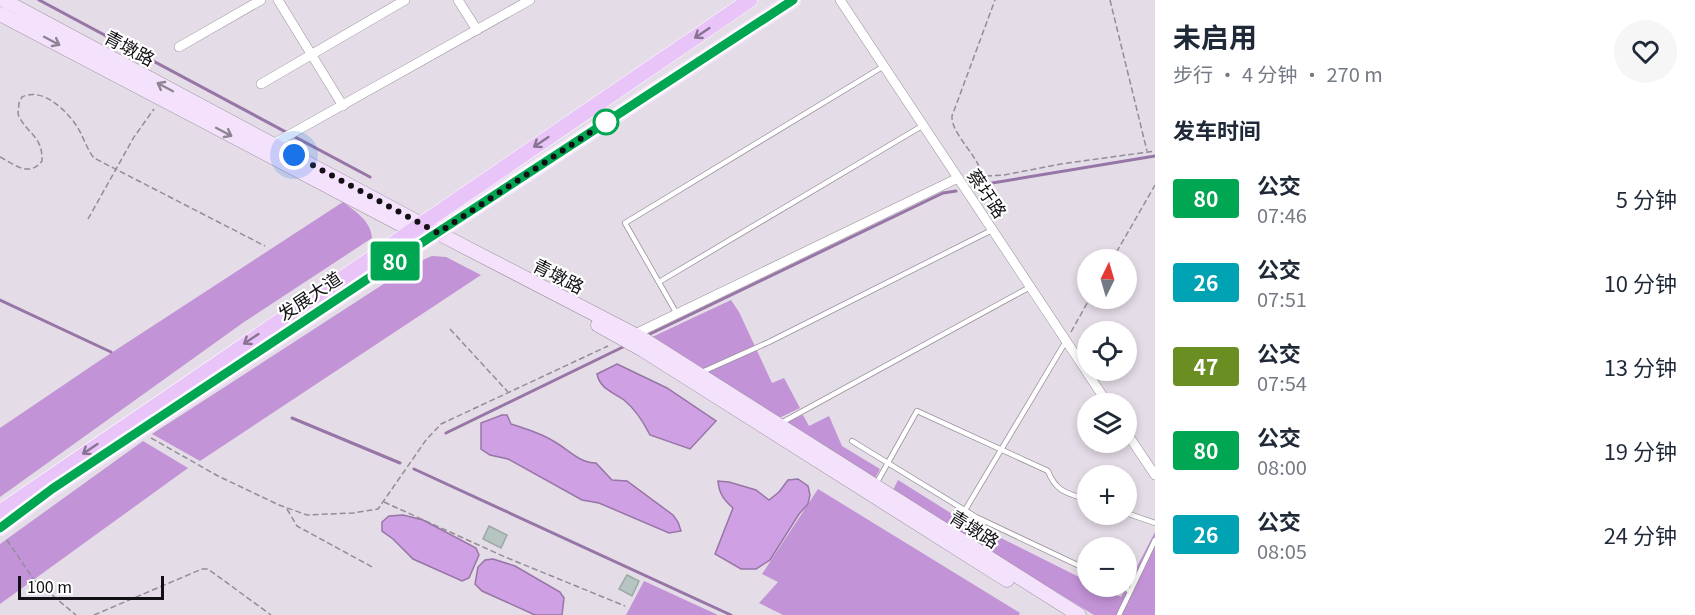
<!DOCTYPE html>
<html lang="zh">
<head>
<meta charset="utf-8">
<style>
	body { margin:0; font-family:Georgia,"Noto Sans SC",serif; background:#f6f6f7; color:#1f2937; height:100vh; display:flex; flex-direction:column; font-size:22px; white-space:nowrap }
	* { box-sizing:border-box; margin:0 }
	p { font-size:20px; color:#747a83 }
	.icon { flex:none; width:33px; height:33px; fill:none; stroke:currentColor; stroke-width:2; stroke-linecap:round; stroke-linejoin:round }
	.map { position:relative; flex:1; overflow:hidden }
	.details { display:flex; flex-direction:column; background:#fff; width:540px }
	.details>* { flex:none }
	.badge { padding:0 12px; border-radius:4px; font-size:21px; line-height:39px }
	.needle { width:39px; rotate:5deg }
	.fabs { position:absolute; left:1077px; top:249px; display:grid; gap:12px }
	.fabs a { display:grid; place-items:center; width:60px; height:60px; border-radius:50%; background:#fff; box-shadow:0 3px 9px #0003; font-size:30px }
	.scale { position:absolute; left:18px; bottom:15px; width:146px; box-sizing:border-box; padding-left:6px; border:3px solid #121014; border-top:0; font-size:16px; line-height:21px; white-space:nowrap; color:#121014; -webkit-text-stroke:4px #fff; paint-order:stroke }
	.you { position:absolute; width:30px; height:30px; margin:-15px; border:4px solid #fff; border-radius:50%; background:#1a73e8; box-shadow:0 0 0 9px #1a73e833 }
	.map>.badge { position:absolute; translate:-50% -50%; box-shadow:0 0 0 3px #fff }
	h2 { padding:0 18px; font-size:22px; line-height:54px }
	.round { display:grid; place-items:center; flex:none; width:63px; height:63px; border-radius:32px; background:#f6f6f7 }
	.head { display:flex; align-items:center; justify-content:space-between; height:102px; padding:0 18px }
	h1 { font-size:28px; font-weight:700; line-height:45px }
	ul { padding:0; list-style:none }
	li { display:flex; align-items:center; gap:18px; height:84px; padding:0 18px }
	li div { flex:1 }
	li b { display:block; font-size:22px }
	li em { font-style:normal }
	li .badge { min-width:66px; font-weight:700; text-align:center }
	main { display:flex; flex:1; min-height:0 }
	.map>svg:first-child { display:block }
	.forest { fill:#c293d6 }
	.water { fill:#d0a0e4; stroke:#9775a6; stroke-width:1.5 }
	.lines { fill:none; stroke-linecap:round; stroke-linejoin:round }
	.stream { stroke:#9775a6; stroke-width:3 }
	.building { fill:#b6c5c1; stroke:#9ba9a5; stroke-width:1.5 }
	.service-casing { stroke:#98909b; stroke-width:6 }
	.minor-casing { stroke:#98909b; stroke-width:10 }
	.secondary-casing { stroke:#98909b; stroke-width:15 }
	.primary-casing { stroke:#fff; stroke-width:16 }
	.path { stroke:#938e96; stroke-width:1.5; stroke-dasharray:6 3; stroke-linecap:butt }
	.service { stroke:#fff; stroke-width:4.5 }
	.minor { stroke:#fff; stroke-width:9 }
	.secondary { stroke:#f4e2fc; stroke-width:14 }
	.primary { stroke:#e9c4f9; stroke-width:15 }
	.oneway { stroke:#887392 }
	.oneway2 { stroke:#8e8494 }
	.line-casing { stroke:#fff; stroke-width:14 }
	.line { stroke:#00a651; stroke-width:9 }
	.walk { stroke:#121014; stroke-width:6; stroke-dasharray:0 10.8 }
	.stop-dot { fill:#fff; stroke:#00a651; stroke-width:3 }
	.labels { text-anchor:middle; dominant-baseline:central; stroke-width:4.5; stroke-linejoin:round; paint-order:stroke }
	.street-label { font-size:18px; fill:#121014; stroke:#fff }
</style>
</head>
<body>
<main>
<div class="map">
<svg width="1155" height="615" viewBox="0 0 1155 615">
	<rect width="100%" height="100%" fill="#e4dce7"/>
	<!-- forest -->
	<g class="forest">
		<path d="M343 202C356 212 371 221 372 238L244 322 0 497V428L102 359Z"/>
		<polygon points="432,256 446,257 481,275 200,461 152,434 416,263"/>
		<polygon points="731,300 739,312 772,383 784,378 800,408 777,419 650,338"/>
		<polygon points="803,415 809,426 829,416 842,446 880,469 874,480 785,423"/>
		<polygon points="143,441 188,468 0,604 0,544"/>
		<polygon points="898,480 949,512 1087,581 1088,586 1100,587 1121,597 1155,532 1155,615 1094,615 892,492"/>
		<polygon points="818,489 1020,613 1019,615 783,615 759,603 778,582 762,574"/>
		<polygon points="644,581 718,615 626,615"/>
	</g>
	<!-- water -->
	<g class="water">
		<path d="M617 364 667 388 716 421 690 449 650 435C644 423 635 409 624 400 613 392 600 389 597 374Z"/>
		<path d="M502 415H507L511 424C526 429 541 433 555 442 569 450 579 463 596 463L612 480 627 481 673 515 678 522 681 531 669 533 599 503 582 500 508 459 490 455 481 449V423Z"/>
		<path d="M798 479 808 486 810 495 808 504 799 514 770 560 756 569H741L715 554 733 508C724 500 719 494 718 481L729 482 756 490 769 500 779 492 788 480Z"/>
		<polygon points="403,515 423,520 476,548 479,555 469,578 462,581 413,559 393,539 382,531 382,522 389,516"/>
		<polygon points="493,559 515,566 560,592 564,598 562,615 535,615 482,591 475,584 478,567 485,560"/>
	</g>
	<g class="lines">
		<!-- stream -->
		<g class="stream">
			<polyline points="39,0 370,177"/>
			<polyline points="974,186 1155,156"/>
			<polyline points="0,300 111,352"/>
			<polyline points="648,335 943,193 956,191"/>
			<polyline points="292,418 400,463"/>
			<polyline points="446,433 625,346"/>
			<polyline points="414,469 731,615"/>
		</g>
	</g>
	<!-- building -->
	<g class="building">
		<polygon points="489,526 507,535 501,548 483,539"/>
		<polygon points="627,575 639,581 632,596 619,589"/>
	</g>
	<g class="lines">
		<!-- service casing -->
		<g class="service-casing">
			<g id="service">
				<polyline points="659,282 922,126"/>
				<polyline points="677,314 625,223 884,66"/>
				<polyline points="702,372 769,342 992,230"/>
				<polyline points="781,423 1030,287"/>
				<polyline points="852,441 976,517 1088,570"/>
				<path d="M876 484 917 411 1048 471C1056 492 1067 493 1088 500"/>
				<polyline points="1126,513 1155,523"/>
				<polyline points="952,532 1066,341"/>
				<polyline points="1122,586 1130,591"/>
				<polyline points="1119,615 1155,540"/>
			</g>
		</g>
		<!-- minor casing -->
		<g class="minor-casing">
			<g id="minor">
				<polyline points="278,0 343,106"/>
				<polyline points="458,0 477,30"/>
				<polyline points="840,0 1108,404"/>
				<polyline points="179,47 261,0"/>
				<polyline points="261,84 405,0"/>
				<polyline points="273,144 530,0"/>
				<polyline points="635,334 958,178"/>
				<polyline points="1126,432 1155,475"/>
			</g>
		</g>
		<!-- secondary casing -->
		<g class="secondary-casing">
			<g id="secondary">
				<polyline points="3,0 438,233 643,339 1079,615"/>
				<polyline points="0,14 421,235"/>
				<polyline points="598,325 643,350 1007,580"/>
			</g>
		</g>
		<!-- primary casing -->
		<g class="primary-casing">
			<g id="primary">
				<polyline points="0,512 750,0"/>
				<polyline points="0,528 52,489 429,238 793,0"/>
			</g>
		</g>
		<!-- path -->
		<g class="path">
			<polyline points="1110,0 1147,151"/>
			<path d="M0 157C14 164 29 178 42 161 43 135 26 134 18 114L19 103 22 97C42 87 65 109 76 125 83 135 86 148 94 158L265 246"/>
			<path d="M982 175C978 155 951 134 952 116L995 0"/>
			<polyline points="968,177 1004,175 1061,164 1155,151"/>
			<polyline points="88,219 134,137 154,109"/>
			<polyline points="1112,260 1155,185"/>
			<polyline points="450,329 508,392"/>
			<polyline points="1071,332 1090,298"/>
			<polyline points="151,438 218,476 279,505 307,515 353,513 378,509 426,440 441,424 608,346"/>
			<polyline points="384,502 505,557 625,606"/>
			<polyline points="287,509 297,526 374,568"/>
			<polyline points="7,540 34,580 76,615"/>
			<polyline points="94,615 202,569 208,569 271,615"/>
		</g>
		<!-- service -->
		<use href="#service" class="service"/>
		<!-- minor -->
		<use href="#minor" class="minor"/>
		<!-- secondary -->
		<use href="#secondary" class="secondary"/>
		<!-- primary -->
		<use href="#primary" class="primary"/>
	</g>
	<!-- one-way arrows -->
	<defs><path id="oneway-shaft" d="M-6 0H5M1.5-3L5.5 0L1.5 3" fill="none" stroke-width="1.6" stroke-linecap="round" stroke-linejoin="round" transform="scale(1.5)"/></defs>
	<g class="oneway">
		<use href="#oneway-shaft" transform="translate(702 33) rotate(146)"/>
		<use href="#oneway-shaft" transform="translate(541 142) rotate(146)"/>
		<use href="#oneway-shaft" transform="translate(251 339) rotate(146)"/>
		<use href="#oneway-shaft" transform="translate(90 449) rotate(146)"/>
	</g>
	<g class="oneway2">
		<use href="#oneway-shaft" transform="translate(52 41) rotate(28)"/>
		<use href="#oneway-shaft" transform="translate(165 87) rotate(-152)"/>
		<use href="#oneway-shaft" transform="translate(224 132) rotate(28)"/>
	</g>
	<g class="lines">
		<!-- line casing -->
		<g class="line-casing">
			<polyline id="line" points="0,528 52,489 429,238 793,0"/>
		</g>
		<!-- line -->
		<use href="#line" class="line"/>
		<!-- walk -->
		<polyline class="walk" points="294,155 438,233 615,116 606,122"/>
	</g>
	<!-- markers -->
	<circle class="stop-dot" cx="606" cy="122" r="12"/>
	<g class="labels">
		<!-- street labels -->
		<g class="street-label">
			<text transform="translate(130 47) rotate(28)">青墩路</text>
			<text transform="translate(988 193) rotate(56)">蔡圩路</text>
			<text transform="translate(559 275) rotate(27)">青墩路</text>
			<text transform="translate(309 295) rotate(-34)">发展大道</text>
			<text transform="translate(975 528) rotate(32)">青墩路</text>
		</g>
	</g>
</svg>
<div class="fabs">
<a><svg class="needle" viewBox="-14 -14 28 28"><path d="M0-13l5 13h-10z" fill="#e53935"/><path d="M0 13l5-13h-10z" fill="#747a83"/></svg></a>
<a><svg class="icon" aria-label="locate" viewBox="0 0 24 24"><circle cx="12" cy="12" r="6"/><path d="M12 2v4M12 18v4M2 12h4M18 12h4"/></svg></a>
<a><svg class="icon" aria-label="layers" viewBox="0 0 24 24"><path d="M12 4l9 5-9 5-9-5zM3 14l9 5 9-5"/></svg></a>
<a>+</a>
<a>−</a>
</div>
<div class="scale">100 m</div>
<div class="you" style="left:294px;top:155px"></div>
<b class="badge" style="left:395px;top:261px;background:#00a651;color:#fff">80</b>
</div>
<section class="details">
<div class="head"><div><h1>未启用</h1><p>步行 · 4 分钟 · 270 m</p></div><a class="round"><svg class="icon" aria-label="heart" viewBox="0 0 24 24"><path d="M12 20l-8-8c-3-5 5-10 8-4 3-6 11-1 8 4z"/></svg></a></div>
<h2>发车时间</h2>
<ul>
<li><span class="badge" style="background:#00a651;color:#fff">80</span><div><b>公交</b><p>07:46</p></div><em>5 分钟</em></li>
<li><span class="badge" style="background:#00a3b4;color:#fff">26</span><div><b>公交</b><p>07:51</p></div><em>10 分钟</em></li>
<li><span class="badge" style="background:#6b8e23;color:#fff">47</span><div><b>公交</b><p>07:54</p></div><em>13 分钟</em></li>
<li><span class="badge" style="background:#00a651;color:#fff">80</span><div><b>公交</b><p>08:00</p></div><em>19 分钟</em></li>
<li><span class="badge" style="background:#00a3b4;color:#fff">26</span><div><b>公交</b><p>08:05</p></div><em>24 分钟</em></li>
</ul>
</section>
</main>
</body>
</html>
